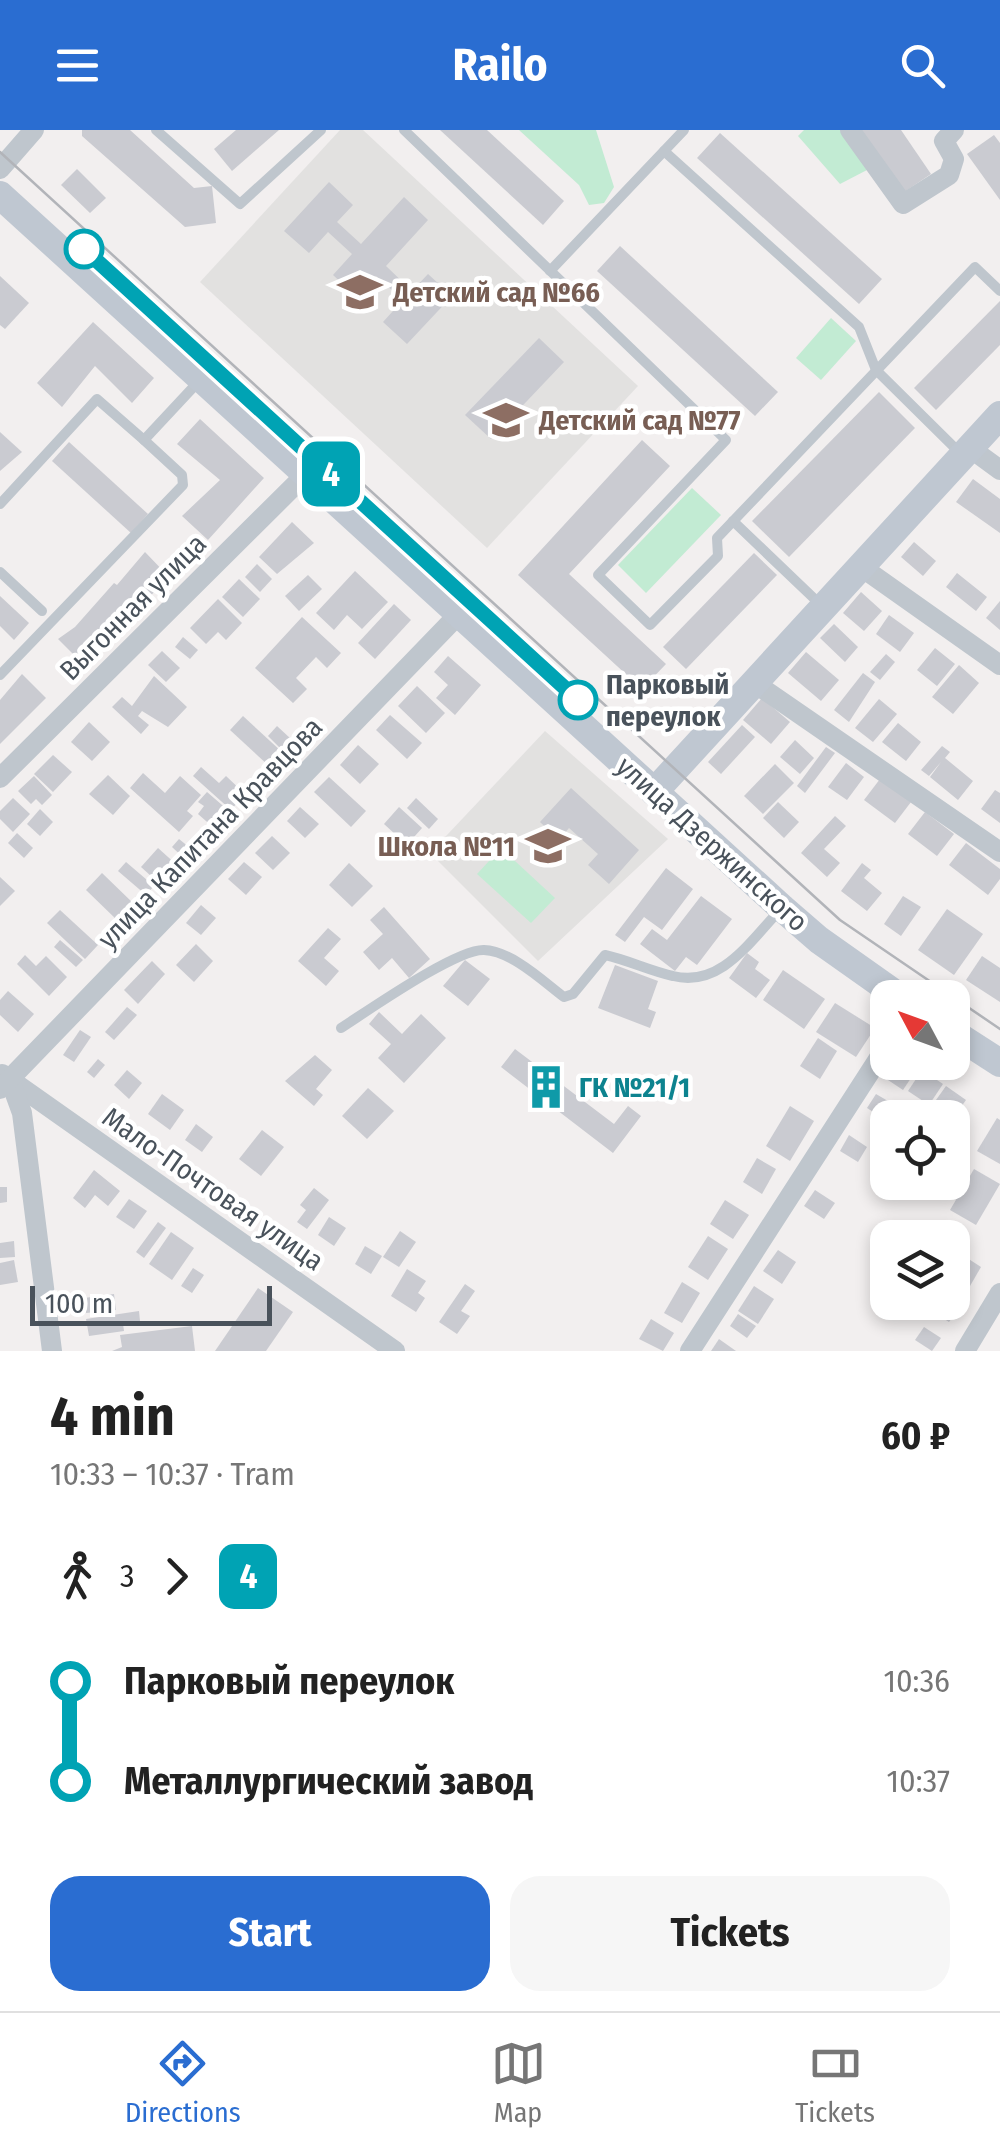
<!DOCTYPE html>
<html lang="en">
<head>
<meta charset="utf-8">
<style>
	body { margin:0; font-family:"Fira Sans Condensed",sans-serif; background:#f6f6f6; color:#222; height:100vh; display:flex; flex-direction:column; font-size:38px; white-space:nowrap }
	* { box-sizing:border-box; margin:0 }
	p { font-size:32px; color:#767676 }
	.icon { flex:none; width:55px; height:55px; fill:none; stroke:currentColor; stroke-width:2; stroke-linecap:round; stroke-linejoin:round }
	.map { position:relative; height:1221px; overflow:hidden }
	.drawer { display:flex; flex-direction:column; background:#fff; flex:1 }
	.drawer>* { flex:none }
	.badge { padding:0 20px; border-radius:15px; font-size:35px; line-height:65px }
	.needle { width:65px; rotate:311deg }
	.tools { position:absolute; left:870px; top:850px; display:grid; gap:20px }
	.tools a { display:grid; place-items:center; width:100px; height:100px; border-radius:20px; background:#fff; box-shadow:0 5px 15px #0003; font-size:50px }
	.scale { position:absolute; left:30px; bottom:25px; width:242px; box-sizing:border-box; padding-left:10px; border:5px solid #49525b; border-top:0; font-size:28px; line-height:35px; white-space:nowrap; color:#49525b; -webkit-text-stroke:8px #fff; paint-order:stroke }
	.map>.badge { position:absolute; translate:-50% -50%; box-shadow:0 0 0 5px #fff }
	.legs { display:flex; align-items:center; gap:15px; height:110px; padding:0 50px; font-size:32px }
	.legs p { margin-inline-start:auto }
	.overview { display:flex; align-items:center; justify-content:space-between; height:170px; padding:0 50px }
	h1 { font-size:55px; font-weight:700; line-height:75px }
	.button { display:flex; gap:20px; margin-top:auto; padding:20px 50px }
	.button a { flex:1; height:115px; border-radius:30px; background:#2a6dd1; color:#fff; font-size:40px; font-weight:700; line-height:115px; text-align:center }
	.button a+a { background:#f6f6f6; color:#222 }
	ul { padding:0 50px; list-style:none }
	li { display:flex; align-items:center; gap:35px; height:100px; font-size:38px }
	li i { display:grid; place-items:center; width:15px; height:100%; margin:0 12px; background:currentColor }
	li i::after { content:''; width:25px; height:25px; margin:-12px; border:8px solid; border-radius:50%; background:#fff }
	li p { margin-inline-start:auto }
	li:first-child i { background:linear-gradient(#0000 50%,currentColor 0) }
	li:last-child i { background:linear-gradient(currentColor 50%,#0000 0) }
	header { display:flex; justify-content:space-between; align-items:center; height:130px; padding:0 50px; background:#2a6dd1; color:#fff; font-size:45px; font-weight:700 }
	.tab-bar { display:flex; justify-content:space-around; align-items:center; height:140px; border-top:2px solid #e0e0e0; background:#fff; font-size:28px; color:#767676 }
	.tab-bar a { display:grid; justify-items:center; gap:5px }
	.tab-bar .current { color:#2a6dd1 }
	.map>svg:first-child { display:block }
	.education { fill:#e2e1e0 }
	.green { fill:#c2ebd3 }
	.building { fill:#cacbd1 }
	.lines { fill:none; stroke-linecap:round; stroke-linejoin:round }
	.lane { stroke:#bfc6cd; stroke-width:10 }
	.street { stroke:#bfc6cd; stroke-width:20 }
	.secondary { stroke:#bfc7d1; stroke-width:28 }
	.tram { stroke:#b2b4b9; stroke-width:2.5 }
	.line-1-casing { stroke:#fff; stroke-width:22 }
	.line-1 { stroke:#00a3b4; stroke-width:15 }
	.stop-1-dot { fill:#fff; stroke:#00a3b4; stroke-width:5 }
	.labels { text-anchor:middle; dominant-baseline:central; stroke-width:9; stroke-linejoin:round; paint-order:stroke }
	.education-label { font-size:28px; font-weight:bold; fill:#785e54; stroke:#fff; text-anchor:start }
	.street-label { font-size:28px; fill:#49525b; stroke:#fff }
	.stop-label { font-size:28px; font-weight:bold; fill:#49525b; stroke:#fff; text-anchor:start }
	.culture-label { font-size:28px; font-weight:bold; fill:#0d838f; stroke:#fff; text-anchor:start }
</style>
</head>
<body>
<header><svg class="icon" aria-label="menu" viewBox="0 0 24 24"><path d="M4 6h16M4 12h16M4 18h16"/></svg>Railo<svg class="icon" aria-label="search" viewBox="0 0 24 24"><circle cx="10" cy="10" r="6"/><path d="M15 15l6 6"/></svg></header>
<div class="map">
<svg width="1000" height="1221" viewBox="0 0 1000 1221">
	<rect width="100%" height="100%" fill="#f2efef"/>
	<!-- education -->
	<g class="education">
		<polygon points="340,0 363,0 638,256 487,418 200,152"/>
		<polygon points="545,601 668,709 538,831 430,723"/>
	</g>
	<!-- green -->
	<g class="green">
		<polygon points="519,0 596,0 614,57 604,73 589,75 579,55"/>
		<polygon points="804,0 840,0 867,40 840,54 798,6"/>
		<polygon points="831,188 856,211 821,250 796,228"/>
		<polygon points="692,358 721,385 646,463 618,435"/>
		<polygon points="501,718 555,768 531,793 477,744"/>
	</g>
	<!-- building -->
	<g class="building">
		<polygon points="82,0 130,0 194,58 212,56 216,93 185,97 82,6"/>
		<polygon points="236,0 279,0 232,41 214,19"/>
		<polygon points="440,0 487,0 564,71 543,95"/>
		<polygon points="861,0 901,0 931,44 904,62"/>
		<polygon points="720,3 882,149 859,174 697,28"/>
		<polygon points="994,5 1000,13 1000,70 967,24"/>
		<polygon points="77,39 106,68 90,83 61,55"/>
		<polygon points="329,52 353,75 337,92 361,114 404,67 428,90 386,136 412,161 428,144 452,166 407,214 383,192 403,170 376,146 357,167 333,145 352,124 328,102 309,123 284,101"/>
		<polygon points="620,116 778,262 755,286 597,141"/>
		<polygon points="0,146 29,173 5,199 0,195"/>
		<polygon points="1000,171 1000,215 936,280 914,258"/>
		<polygon points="93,192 154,248 132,273 95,236 62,277 37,253"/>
		<polygon points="539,208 564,232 491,309 465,285"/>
		<polygon points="879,262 915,298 789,427 752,391"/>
		<polygon points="200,289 264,348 208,410 182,386 220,350 177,314"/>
		<polygon points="0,302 22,322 0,341"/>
		<polygon points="642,310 670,336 569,444 666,534 642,559 518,445"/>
		<polygon points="69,312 148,384 131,403 52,331"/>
		<polygon points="973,349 1000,369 1000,403 956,372"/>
		<polygon points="292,392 314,413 277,444 259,427"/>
		<polygon points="914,412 936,431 923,446 901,427"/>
		<polygon points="145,422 169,447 83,534 58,509 75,497 114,453 117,455"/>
		<polygon points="754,423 777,445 686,539 663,517"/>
		<polygon points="257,434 272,449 260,462 245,447"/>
		<polygon points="355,441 388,472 362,499 347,485 334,500 316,483"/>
		<polygon points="957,443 987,467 976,481 946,457"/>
		<polygon points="308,445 322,459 299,481 285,466"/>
		<polygon points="239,449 260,469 243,487 222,467"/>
		<polygon points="861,462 882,481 864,501 843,483"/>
		<polygon points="0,466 29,493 14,510 0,496"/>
		<polygon points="218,469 242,493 226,510 218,502 206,514 190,498"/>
		<polygon points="1000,471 1000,500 986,488"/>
		<polygon points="394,474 411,490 375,529 358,513"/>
		<polygon points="889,485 914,503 900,522 876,504"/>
		<polygon points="302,487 341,523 327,538 316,527 296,548 307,559 293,573 255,538"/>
		<polygon points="834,494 858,517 845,532 820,508"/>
		<polygon points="183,507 198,520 190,529 175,517"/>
		<polygon points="935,518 955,534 937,556 917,540"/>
		<polygon points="162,521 180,538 166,552 148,535"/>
		<polygon points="806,522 839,550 821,571 788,543"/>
		<polygon points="886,524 895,532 880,550 870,542"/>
		<polygon points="448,526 481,555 455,585 436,568 448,555 434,542"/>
		<polygon points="959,535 979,553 953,584 932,567"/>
		<polygon points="863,543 875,552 849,592 834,580"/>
		<polygon points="22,544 46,568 0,614 0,570"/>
		<polygon points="154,546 187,577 168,597 142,581 138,586 149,595 141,604 112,577 122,567 132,576"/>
		<polygon points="417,556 445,583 426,603 398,576"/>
		<polygon points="762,568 790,592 771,614 743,590"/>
		<polygon points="879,569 897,584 873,612 855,598"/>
		<polygon points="390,585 422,613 407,629 376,600"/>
		<polygon points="243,586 282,622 269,636 230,600"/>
		<polygon points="89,592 110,612 92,631 71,612"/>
		<polygon points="898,593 921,612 906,631 882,612"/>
		<polygon points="742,595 755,607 721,644 708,632"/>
		<polygon points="277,596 291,609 281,619 268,606"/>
		<polygon points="795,610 814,628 800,644 780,627"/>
		<polygon points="358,615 379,634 360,654 340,635"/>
		<polygon points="942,616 950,622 945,628 973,651 958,670 930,647 941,632 929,646 921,640"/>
		<polygon points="826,617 835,623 805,663 797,656"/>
		<polygon points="53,625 72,642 53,662 34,644"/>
		<polygon points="846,633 864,647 847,670 828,657"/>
		<polygon points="775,634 794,653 763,684 744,666"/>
		<polygon points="201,637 219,653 226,646 245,664 231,680 193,646"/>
		<polygon points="143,643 165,663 180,646 201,665 187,681 193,686 179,702 130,658"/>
		<polygon points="108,645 130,666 113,685 89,664"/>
		<polygon points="34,646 52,665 42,675 36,669 31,674 18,661"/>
		<polygon points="329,647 366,681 351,697 314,662"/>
		<polygon points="880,649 911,672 895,693 864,670"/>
		<polygon points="571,658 639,720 609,754 588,735 598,724 569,698 559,710 540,692"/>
		<polygon points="995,660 1000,663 1000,693 981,679"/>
		<polygon points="207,662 229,681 214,698 198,684 204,676 198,672"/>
		<polygon points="13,668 30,684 13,702 0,689 0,681"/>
		<polygon points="416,668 438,689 429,699 407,678"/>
		<polygon points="778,672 799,692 784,708 763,688"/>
		<polygon points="300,677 319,694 305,708 287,691"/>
		<polygon points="399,677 422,698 407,715 384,694"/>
		<polygon points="40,679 53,692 40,706 27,694"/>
		<polygon points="925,682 954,704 937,726 908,704"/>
		<polygon points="835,686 846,696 824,719 840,733 827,747 801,723"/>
		<polygon points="17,703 33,718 24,728 8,713"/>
		<polygon points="272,706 290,723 273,740 255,723"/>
		<polygon points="179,709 195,722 187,731 172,717"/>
		<polygon points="966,713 1000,739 1000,749 988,765 949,735"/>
		<polygon points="158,718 178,736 161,755 141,737"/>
		<polygon points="126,732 154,756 146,765 118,741"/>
		<polygon points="244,732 262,747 246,765 228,749"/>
		<polygon points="349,733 373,756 352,777 329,755"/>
		<polygon points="862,733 871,740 864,748 882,763 867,781 841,761"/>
		<polygon points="666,738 693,759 662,800 644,787 625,812 615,805"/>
		<polygon points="102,743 135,775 119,792 86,760"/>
		<polygon points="0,747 15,761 0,776"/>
		<polygon points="701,766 732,789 697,835 686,827 675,841 640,814 652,799 667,810"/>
		<polygon points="903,766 921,777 901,806 884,794"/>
		<polygon points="201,775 216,788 201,805 186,793"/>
		<polygon points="384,777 430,829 409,848 392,828 379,840 363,822 383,804 370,790"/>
		<polygon points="947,779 983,804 954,845 918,820"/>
		<polygon points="60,780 98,815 85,829 47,793"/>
		<polygon points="328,798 341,809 324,828 339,841 326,856 298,831"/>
		<polygon points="60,810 83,830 76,837 54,817"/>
		<polygon points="196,814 213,831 194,852 176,835"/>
		<polygon points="747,823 759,832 755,839 770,850 756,868 729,848"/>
		<polygon points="25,825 36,836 46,826 67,847 49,866 17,834"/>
		<polygon points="982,826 1000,838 1000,872 966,850"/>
		<polygon points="465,830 490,849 468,876 443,856"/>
		<polygon points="152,831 165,844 138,874 124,860"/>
		<polygon points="615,835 658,851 648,879 656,882 650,898 598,878"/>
		<polygon points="783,840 825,869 804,899 763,870"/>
		<polygon points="8,861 34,884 18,902 0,885 0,870"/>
		<polygon points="835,873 875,898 856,927 816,902"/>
		<polygon points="127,877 137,885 114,910 105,902"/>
		<polygon points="379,882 402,904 421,884 446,908 404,953 378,928 391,914 369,894"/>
		<polygon points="80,900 91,907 74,932 63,925"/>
		<polygon points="818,908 837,921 820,949 800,936"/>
		<polygon points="515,919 614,994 628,976 641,986 613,1023 501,937"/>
		<polygon points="315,925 332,940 316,959 323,965 314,976 285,951"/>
		<polygon points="98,929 105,935 94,948 87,942"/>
		<polygon points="895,932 919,936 903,960 885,948"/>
		<polygon points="127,940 142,953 129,969 114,955"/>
		<polygon points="922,940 943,954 929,975 908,961"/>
		<polygon points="946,956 966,970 953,988 931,977"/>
		<polygon points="368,958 394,981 367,1009 342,986"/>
		<polygon points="162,964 184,980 170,1000 148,984"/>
		<polygon points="876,964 893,974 884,989 867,978"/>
		<polygon points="790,976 814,991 790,1031 766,1016"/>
		<polygon points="997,988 1000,990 1000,1034 977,1021"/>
		<polygon points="196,994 213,1007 202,1022 185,1010"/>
		<polygon points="262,1000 284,1017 261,1046 239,1029"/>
		<polygon points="849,1005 867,1017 858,1032 840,1021"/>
		<polygon points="757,1028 776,1039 762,1064 743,1052"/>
		<polygon points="974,1039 1000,1054 976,1095 950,1080"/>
		<polygon points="94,1040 120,1061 108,1076 95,1065 85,1078 73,1068"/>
		<polygon points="0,1057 7,1057 7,1072 0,1073"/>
		<polygon points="314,1058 329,1070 307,1099 297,1092 306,1080 300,1075"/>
		<polygon points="815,1060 835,1073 824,1089 804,1076"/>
		<polygon points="129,1069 147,1081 134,1099 116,1087"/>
		<polygon points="725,1070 749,1085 733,1109 710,1094"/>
		<polygon points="329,1087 346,1098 334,1116 318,1105"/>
		<polygon points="158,1092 166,1098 144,1128 136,1122"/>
		<polygon points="400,1101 416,1112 399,1137 383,1127"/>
		<polygon points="171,1102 194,1118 172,1150 149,1134"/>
		<polygon points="708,1106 728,1119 708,1150 688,1137"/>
		<polygon points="14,1111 15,1127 0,1128 0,1113"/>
		<polygon points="365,1116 382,1126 371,1144 355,1134"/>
		<polygon points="778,1120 796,1132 782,1154 763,1141"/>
		<polygon points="961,1124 981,1137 970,1156 952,1145"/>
		<polygon points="14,1130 18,1152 0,1155 0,1133"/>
		<polygon points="193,1138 204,1145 192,1163 181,1156"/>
		<polygon points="407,1139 426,1151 418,1163 425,1168 416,1182 391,1166"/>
		<polygon points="682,1152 700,1163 682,1193 664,1183"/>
		<polygon points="465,1154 475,1161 461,1181 470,1186 457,1204 439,1192"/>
		<polygon points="754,1156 774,1169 758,1194 738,1181"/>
		<polygon points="258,1158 293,1182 266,1221 215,1221"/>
		<polygon points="114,1164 116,1180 86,1183 84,1168"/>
		<polygon points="952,1169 961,1175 949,1192 918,1172"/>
		<polygon points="139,1181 140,1191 123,1194 124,1201 89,1206 86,1189"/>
		<polygon points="738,1184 756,1196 747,1208 730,1196"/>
		<polygon points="651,1189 674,1203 663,1221 639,1209"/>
		<polygon points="192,1196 195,1221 112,1221 122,1217 120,1205"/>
		<polygon points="924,1197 941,1208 932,1221 915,1210"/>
		<polygon points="719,1209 736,1221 711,1221"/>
	</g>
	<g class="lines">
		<!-- lane -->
		<g class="lane">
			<polyline points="156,0 240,74 321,0"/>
			<polyline points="404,0 726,310 598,445 650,495 718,426 717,408 975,137 1000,161"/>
			<polyline points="664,21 859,197 876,240 962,325"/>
			<polyline points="550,141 684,0"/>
			<polyline points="0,374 97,269 144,310 200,250"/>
			<polyline points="733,391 823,477"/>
			<polyline points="0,442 42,481"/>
			<polyline points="0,545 183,355 182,345 144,310"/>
			<path d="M341 898C369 880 456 819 484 820 512 821 544 852 564 867L573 864 605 825C628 830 650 841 673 846 721 858 750 811 780 780"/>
		</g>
		<!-- street -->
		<g class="street">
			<polyline points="850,0 903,74 949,45 954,29 944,11 954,0"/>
			<polyline points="0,39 34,0"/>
			<polyline points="970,318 1000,340"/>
			<polyline points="860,436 1000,535"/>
			<polyline points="753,552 1000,722"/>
			<polyline points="0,648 305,345"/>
			<polyline points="2,944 395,1221"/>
			<polyline points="10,950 22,983 52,1221"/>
			<polyline points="0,959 458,485"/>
			<polyline points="690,1221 888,914"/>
			<polyline points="965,1221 1000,1163"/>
		</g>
		<!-- secondary -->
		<g class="secondary">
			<polyline points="0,65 782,778 819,810 901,868"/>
			<polyline points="654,662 1000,285"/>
			<polyline points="952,902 1000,933"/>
		</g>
		<!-- tram -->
		<g class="tram">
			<polyline points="0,22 840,790 1000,899"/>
			<polyline points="155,184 384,393"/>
		</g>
	</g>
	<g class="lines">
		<!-- line-1 casing -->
		<g class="line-1-casing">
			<polyline id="line-1" points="84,119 578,570"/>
		</g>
		<!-- line-1 -->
		<use href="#line-1" class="line-1"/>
	</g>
	<!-- icons -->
	<defs>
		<g id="school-bare" transform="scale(3.45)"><path d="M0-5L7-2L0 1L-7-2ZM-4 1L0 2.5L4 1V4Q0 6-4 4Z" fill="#8d6e63" stroke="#fff" stroke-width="2.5" paint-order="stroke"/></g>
		<g id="building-bare" transform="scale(3.45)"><path d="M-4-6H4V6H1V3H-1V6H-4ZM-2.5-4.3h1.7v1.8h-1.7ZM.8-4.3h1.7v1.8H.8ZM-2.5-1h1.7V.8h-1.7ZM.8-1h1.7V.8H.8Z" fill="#0f9aa8" stroke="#fff" stroke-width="2.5" paint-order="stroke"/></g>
	</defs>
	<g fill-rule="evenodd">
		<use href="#school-bare" x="360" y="162"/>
		<use href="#school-bare" x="506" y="290"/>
		<use href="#school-bare" x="548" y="716"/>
		<use href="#building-bare" x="546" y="957"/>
	</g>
	<!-- markers -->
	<g class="stop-1-dot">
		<circle cx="84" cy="119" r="18"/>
		<circle cx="578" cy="570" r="18"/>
	</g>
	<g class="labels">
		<!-- education labels -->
		<g class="education-label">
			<text x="393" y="162">Детский сад №66</text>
			<text x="539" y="290">Детский сад №77</text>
			<text x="515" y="716" text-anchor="end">Школа №11</text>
		</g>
		<!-- street labels -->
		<g class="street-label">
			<text transform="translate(133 477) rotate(-45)">Выгонная улица</text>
			<text transform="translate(210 703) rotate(-46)">улица Капитана Кравцова</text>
			<text transform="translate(712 714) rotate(42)">улица Дзержинского</text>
			<text transform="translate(213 1059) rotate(35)">Мало-Почтовая улица</text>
		</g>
		<!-- stop labels -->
		<g class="stop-label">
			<text x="606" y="554">Парковый<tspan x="606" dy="32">переулок</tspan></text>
		</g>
		<!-- culture labels -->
		<g class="culture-label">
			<text x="579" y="957">ГК №21/1</text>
		</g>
	</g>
</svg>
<div class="tools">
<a><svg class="needle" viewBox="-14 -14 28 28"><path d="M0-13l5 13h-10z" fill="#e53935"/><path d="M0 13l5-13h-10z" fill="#767676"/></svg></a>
<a><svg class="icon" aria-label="locate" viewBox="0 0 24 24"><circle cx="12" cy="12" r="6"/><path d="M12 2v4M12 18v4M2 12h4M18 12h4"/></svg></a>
<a><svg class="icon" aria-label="layers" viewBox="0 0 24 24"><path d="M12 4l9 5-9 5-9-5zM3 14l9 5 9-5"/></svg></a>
</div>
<div class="scale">100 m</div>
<b class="badge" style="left:331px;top:344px;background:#00a3b4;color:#fff">4</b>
</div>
<section class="drawer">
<div class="overview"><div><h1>4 min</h1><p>10:33 – 10:37 · Tram</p></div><b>60 ₽</b></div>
<div class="legs"><svg class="icon" aria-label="walk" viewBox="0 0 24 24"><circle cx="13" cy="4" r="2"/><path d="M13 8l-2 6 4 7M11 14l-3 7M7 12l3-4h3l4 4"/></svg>3<svg class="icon" aria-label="forward" viewBox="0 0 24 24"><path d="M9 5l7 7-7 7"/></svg><b class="badge" style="background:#00a3b4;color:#fff">4</b></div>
<ul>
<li><i style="color:#00a3b4"></i><b>Парковый переулок</b><p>10:36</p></li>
<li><i style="color:#00a3b4"></i><b>Металлургический завод</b><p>10:37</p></li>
</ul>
<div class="button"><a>Start</a><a>Tickets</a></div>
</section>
<nav class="tab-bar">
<a class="current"><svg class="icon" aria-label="directions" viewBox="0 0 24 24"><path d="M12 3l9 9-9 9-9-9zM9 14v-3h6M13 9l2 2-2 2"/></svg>Directions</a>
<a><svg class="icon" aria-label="map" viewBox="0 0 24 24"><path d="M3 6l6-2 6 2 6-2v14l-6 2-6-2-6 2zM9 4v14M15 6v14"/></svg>Map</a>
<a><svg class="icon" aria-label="tickets" viewBox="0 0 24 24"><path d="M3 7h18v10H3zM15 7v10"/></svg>Tickets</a>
</nav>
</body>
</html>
